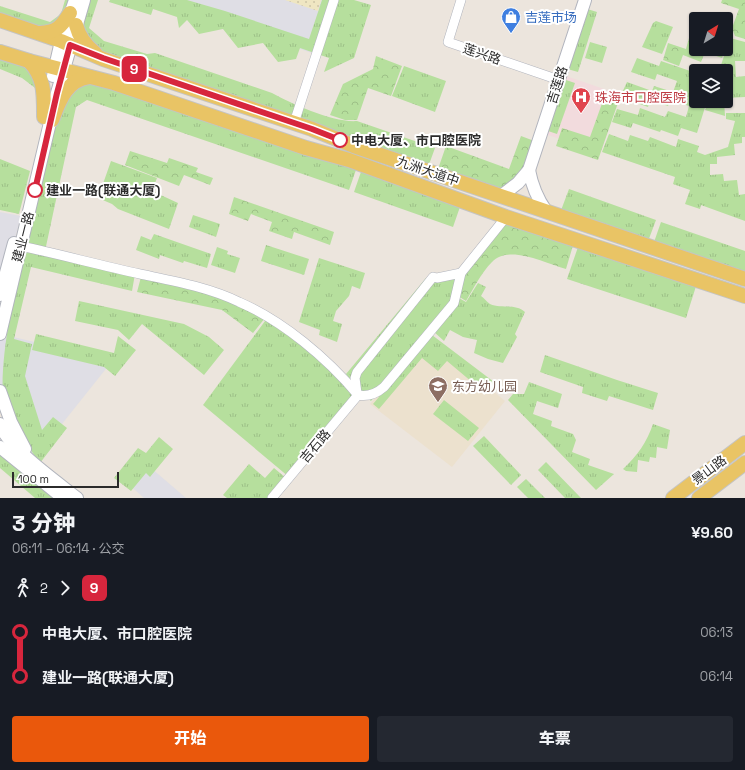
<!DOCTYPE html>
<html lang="zh">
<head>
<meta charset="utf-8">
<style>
	body { margin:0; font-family:"Space Grotesk","Noto Sans SC",sans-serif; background:#242831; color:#f1f3f6; height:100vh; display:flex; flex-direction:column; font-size:15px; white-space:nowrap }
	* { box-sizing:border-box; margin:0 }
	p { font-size:13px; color:#9ea1a6 }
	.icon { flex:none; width:22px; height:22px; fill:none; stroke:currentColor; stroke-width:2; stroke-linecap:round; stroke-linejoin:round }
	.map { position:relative; height:498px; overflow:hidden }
	.sheet { display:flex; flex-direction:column; background:#171b24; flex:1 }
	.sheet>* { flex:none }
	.badge { padding:0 8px; border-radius:6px; font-size:14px; line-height:26px }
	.needle { width:26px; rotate:38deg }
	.tools { position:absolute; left:689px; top:12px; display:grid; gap:8px }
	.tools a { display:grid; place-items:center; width:44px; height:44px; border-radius:4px; background:#171b24; box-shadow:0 1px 3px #0004; font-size:20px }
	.scale { position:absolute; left:12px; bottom:10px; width:107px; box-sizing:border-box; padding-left:4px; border:2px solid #2b2b2b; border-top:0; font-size:11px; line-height:14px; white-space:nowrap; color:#2b2b2b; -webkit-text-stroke:3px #fff; paint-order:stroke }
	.map>.badge { position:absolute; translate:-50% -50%; box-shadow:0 0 0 2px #fff }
	.legs { display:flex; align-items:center; gap:6px; height:44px; padding:0 12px; font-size:13px }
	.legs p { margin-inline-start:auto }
	.summary { display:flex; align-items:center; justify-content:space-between; height:68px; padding:0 12px }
	h1 { font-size:22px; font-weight:800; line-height:30px }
	.primary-button { display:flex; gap:8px; margin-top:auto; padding:8px 12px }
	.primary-button a { flex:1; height:46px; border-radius:4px; background:#ea580c; color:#fff; font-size:16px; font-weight:800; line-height:46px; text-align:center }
	.primary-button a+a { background:#242831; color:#f1f3f6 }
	ul { padding:0 12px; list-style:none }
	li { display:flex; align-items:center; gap:14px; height:44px; font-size:15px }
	li i { display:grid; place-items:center; width:6px; height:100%; margin:0 5px; background:currentColor }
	li i::after { content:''; width:10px; height:10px; margin:-5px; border:3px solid; border-radius:50%; background:#171b24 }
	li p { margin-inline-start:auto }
	li:first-child i { background:linear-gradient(#0000 50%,currentColor 0) }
	li:last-child i { background:linear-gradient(currentColor 50%,#0000 0) }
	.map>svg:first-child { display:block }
	.industrial { fill:#dfdee5 }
	.education { fill:#ece1ce }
	.medical { fill:#f2dbdd }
	.grass { fill:url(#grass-tufts) }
	.forest { fill:url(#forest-crowns) }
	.sand { fill:url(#sand-dots) }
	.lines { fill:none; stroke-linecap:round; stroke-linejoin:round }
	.minor-casing { stroke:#b1b4bd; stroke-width:10 }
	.secondary-casing { stroke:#b1b4bd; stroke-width:14 }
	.primary-casing { stroke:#c4c4c4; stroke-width:16 }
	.minor { stroke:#fff; stroke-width:9 }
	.secondary { stroke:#fff; stroke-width:12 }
	.primary { stroke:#e9c465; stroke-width:14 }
	.line-1-casing { stroke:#fff; stroke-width:9 }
	.line-1 { stroke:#d7263d; stroke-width:6 }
	.stop-1-dot { fill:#fff; stroke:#d7263d; stroke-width:2 }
	.labels { text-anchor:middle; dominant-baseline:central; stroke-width:4; stroke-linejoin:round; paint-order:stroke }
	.shop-label { font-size:13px; fill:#366cbe; stroke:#fff; text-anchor:start }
	.street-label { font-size:13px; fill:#2b2b2b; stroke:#fff }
	.health-label { font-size:13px; fill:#be3a42; stroke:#fff; text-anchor:start }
	.stop-label { font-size:13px; font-weight:bold; fill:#2b2b2b; stroke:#fff; text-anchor:start }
	.education-label { font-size:13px; fill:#785e54; stroke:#fff; text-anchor:start }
</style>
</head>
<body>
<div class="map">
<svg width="745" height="498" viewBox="0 0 745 498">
	<defs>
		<pattern id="grass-tufts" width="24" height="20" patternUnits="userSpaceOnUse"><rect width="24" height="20" fill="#b6df9d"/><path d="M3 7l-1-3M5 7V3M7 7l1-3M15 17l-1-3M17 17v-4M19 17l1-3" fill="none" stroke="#9dc087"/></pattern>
		<pattern id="forest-crowns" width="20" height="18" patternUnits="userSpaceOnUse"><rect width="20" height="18" fill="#b6df9d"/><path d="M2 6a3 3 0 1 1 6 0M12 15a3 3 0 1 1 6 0" fill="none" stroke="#9dc087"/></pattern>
		<pattern id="sand-dots" width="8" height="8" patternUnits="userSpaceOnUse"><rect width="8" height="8" fill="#efe6c2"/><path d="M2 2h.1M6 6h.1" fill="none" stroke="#cdc5a7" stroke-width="1.8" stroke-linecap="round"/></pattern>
	</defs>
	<rect width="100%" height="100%" fill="#ece5dd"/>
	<!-- industrial -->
	<g class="industrial">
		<polygon points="152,0 336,0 318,55"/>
		<polygon points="0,212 21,216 0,295"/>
		<polygon points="0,334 113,360 34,459 26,449 0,391"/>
		<polygon points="144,462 186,498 144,498 127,483"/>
	</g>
	<!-- education -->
	<polygon class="education" points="427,336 505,401 452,467 370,404"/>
	<!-- medical -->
	<polygon class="medical" points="560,74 619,94 601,153 542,133"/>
	<!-- grass -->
	<g class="grass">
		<polygon points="65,0 74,0 60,27 0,27 0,6 50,22 61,14"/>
		<path d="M82 0H98L89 28 104 41 147 54 155 53 272 93C292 104 334 123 357 121L435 148 427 170 114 65 84 41Z"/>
		<polygon points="110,0 187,0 225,11 309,39 322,0 354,0 371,5 354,58 324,72 329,58 300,48 296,59 278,62 263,43 238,48 223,29 199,34 187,20 179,28 177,17 153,9 151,15 109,2"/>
		<polygon points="584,8 597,12 578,72 564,68"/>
		<polygon points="656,21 673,27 662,54 642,47 653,23"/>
		<polygon points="730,38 745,42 745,61 735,61 736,77 745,76 745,97 726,98 726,71 719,71"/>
		<polygon points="590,42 607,47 602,63 585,58"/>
		<path d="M0 44C27 53 28 67 39 91L22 78 0 69Z"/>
		<polygon points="637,58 659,66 661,61 696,73 692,89 696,91 696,101 707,101 697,133 681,128 678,136 661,130 660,132 633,123 631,128 612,122 617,109 638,115 640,108 665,117 668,111 686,117 689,106 670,100 668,106 650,100 648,107 620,97 627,82 652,91 654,86 673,92 677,81 657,74 655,80 631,72"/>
		<polygon points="404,66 446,81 435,112 392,96"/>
		<polygon points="563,79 575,83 557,134 545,130"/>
		<polygon points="86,80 357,167 349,190 87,100 76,107 45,251 24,245 62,101"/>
		<polygon points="709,101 724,101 725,116 705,110"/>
		<polygon points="726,113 745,113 745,137 742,137 742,143 734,144 735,155 717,157 717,164 710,164 710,175 723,174 724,181 737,180 739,195 745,194 745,221 701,205 700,209 685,204 690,190 673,184 675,177 602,152 609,134 628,141 630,135 648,141 650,137 676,147 678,139 699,146 697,152 705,155 728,147 735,121 726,119"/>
		<polygon points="0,159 30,171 19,214 0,210"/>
		<polygon points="111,161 157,178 152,191 178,203 169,229 118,209 112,204 98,198"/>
		<polygon points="362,169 461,204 453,227 354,192"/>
		<polygon points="569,189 656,220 647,244 560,213"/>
		<polygon points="193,215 220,224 216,237 189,227"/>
		<polygon points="661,222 745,251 745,276 653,245"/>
		<polygon points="154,234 211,254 207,268 184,261 183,263 160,255 159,259 136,250 141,236 151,240"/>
		<polygon points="579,244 697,283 686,318 567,279"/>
		<polygon points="266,245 309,259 304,275 261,261"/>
		<polygon points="217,247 228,251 227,254 240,258 235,273 211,265"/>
		<path d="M24 249 135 274 132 291 31 267 14 339 32 344 25 376 42 430 53 417 67 428 40 463C28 448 21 432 13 415 10 409 6 403 3 396 0 358 14 289 24 249Z"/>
		<polygon points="319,258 365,273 360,289 352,286 349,296 336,311 333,321 342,324 337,342 319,335 320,330 299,322"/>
		<polygon points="458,276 452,303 371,401 359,392 346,374 426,278 437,280"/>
		<path d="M478 283 486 287 481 296C484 298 487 302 490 304 501 309 515 303 525 312L515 334 517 337 503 363 488 359 474 353 477 340 463 337 450 330 444 341 433 331 457 297 466 302Z"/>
		<polygon points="79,301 184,324 209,337 224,350 204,375 142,324 129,340 118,330 75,321"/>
		<polygon points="268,317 303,342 357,395 289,477 203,405"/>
		<polygon points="36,334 114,353 118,336 136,350 115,376 104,367 32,350"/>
		<polygon points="432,335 494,382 485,393 447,361 438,371 422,358 379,409 373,404"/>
		<polygon points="545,355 617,380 658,393 653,410 609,396 607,401 582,393 583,387 540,372"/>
		<polygon points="529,382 562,394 558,408 537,401 533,414 552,421 551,426 573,434 576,440 572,452 590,459 588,465 614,474 596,490 508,400 513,394 524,394"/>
		<polygon points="444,400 479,428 468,441 433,414"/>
		<path d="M653 424 670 430 667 449 657 447 656 458 650 457 649 462 638 460 637 472 626 471 623 469C637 456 647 442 653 424Z"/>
		<polygon points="484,436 521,475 511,485 473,446"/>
		<polygon points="159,437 173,449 150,477 146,473 131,491 114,478 138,448 146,453"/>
		<polygon points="0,445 62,498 35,498 0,468"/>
		<polygon points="546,462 581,498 565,498 538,470"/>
		<polygon points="249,464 265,478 274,468 286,478 270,498 227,498 223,495"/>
		<polygon points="526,479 545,498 528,498 517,487"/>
	</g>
	<!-- forest -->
	<g class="forest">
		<polygon points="722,0 745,0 745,39 735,36 732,28 739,9 721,3"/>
		<polygon points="689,38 696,41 696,49 725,49 722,58 705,52 701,62 683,55 679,66 663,60 668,43 686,49"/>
		<polygon points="376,56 402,66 391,96 368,88 357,120 345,120 330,115 343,84 373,69"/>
		<polygon points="605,95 619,100 598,160 556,146 562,128 590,137"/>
		<polygon points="521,136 537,142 527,169 499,194 437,172 446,146 509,169"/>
		<polygon points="130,151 167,163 169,158 198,168 196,172 213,178 210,185 184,175 179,186 125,165"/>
		<polygon points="234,197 334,232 330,245 294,232 292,239 269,231 272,222 251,214 248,221 229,214"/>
		<path d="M508 220 574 242 566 269C545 263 509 244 492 262 481 273 474 288 466 301L458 296 462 274Z"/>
		<polygon points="141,277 201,289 265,318 253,333 222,310 137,292"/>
	</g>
	<!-- sand -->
	<polygon class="sand" points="285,0 321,0 318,11"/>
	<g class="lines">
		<!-- minor casing -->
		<g class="minor-casing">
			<g id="minor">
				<polyline points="461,0 448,42 559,80"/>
				<polyline points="294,123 334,0"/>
				<path d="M21 246C61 255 100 265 140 274 173 281 208 287 239 302 283 321 327 358 358 395 368 397 376 394 384 387L454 303 461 273 506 217"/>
				<polyline points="357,393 355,378 357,372 433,277 437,278 461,273"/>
				<polyline points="272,498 358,395"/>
			</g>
		</g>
		<!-- secondary casing -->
		<g class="secondary-casing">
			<g id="secondary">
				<polyline points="53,76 61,41 75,0"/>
				<path d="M529 170C532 186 537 198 546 211"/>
				<polyline points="501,196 518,183 529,170 585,0"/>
				<polyline points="0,295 14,243"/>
				<polyline points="0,334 57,93 84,0"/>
				<polyline points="0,391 11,422 25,449"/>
				<path d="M0 424C7 447 57 482 77 498"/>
				<polyline points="0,447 63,498"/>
			</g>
		</g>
		<!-- primary casing -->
		<g class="primary-casing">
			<g id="primary">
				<polyline points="0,20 61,41 103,59 312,129 354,146 745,279"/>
				<path d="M76 25C79 37 85 45 95 53"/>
				<path d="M40 33C57 32 61 27 70 13"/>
				<polyline points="0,52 29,61 114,83 306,148 349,160 506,217 745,296"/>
				<path d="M29 61C45 78 44 94 44 117"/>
				<path d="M52 120C59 102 66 80 89 77"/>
				<polyline points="673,498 745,443"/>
				<polyline points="699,498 745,463"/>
			</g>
		</g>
		<!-- minor -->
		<use href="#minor" class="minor"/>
		<!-- secondary -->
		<use href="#secondary" class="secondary"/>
		<!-- primary -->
		<use href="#primary" class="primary"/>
	</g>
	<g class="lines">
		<!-- line-1 casing -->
		<g class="line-1-casing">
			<polyline id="line-1" points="35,190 57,93 70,45 103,58 312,129 340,140"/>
		</g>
		<!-- line-1 -->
		<use href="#line-1" class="line-1"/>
	</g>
	<!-- icons -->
	<defs>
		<g id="shop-pin" transform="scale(1)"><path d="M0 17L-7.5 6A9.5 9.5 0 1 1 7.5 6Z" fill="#3f7fe0" stroke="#fff"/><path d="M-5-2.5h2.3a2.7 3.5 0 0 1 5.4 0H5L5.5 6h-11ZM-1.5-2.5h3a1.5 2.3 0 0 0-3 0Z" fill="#fff"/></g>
		<g id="hospital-pin" transform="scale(1)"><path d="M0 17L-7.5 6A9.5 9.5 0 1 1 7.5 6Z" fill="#e0444e" stroke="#fff"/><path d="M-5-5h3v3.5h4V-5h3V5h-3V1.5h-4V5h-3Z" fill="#fff"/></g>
		<g id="school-pin" transform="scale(1)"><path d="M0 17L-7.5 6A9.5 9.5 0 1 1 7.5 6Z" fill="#8d6e63" stroke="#fff"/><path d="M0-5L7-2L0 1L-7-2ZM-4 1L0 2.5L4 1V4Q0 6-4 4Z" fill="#fff"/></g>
	</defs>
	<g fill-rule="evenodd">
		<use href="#shop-pin" x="511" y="17"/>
		<use href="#hospital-pin" x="581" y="97"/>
		<use href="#school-pin" x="438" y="386"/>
	</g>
	<!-- markers -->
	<g class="stop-1-dot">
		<circle cx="340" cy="140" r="7"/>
		<circle cx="35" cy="190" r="7"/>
	</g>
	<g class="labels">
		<!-- shop labels -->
		<g class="shop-label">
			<text x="525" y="17">吉莲市场</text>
		</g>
		<!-- street labels -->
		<g class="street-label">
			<text transform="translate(482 54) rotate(19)">莲兴路</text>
			<text transform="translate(557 85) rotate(-72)">吉莲路</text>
			<text transform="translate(428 171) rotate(19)">九洲大道中</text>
			<text transform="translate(23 237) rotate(-76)">建业一路</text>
			<text transform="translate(315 446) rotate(-50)">吉石路</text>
			<text transform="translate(709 470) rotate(-37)">景山路</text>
		</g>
		<!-- health labels -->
		<g class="health-label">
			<text x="595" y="97">珠海市口腔医院</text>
		</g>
		<!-- stop labels -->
		<g class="stop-label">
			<text x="351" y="140">中电大厦、市口腔医院</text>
			<text x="46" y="190">建业一路(联通大厦)</text>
		</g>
		<!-- education labels -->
		<g class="education-label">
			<text x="452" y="386">东方幼儿园</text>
		</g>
	</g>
</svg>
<div class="tools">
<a><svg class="needle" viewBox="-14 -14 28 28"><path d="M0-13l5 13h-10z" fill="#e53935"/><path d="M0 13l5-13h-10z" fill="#9ea1a6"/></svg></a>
<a><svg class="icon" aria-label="layers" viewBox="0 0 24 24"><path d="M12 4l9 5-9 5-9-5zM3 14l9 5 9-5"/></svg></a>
</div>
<div class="scale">100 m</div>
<b class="badge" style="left:134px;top:69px;background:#d7263d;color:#fff">9</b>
</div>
<section class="sheet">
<div class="summary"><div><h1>3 分钟</h1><p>06:11 – 06:14 · 公交</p></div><b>¥9.60</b></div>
<div class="legs"><svg class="icon" aria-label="walk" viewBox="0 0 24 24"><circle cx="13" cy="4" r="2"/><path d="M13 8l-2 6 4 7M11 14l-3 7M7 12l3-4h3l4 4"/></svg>2<svg class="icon" aria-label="forward" viewBox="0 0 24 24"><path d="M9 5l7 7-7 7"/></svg><b class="badge" style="background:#d7263d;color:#fff">9</b></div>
<ul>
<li><i style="color:#d7263d"></i><b>中电大厦、市口腔医院</b><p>06:13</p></li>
<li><i style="color:#d7263d"></i><b>建业一路(联通大厦)</b><p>06:14</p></li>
</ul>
<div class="primary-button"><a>开始</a><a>车票</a></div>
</section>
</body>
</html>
